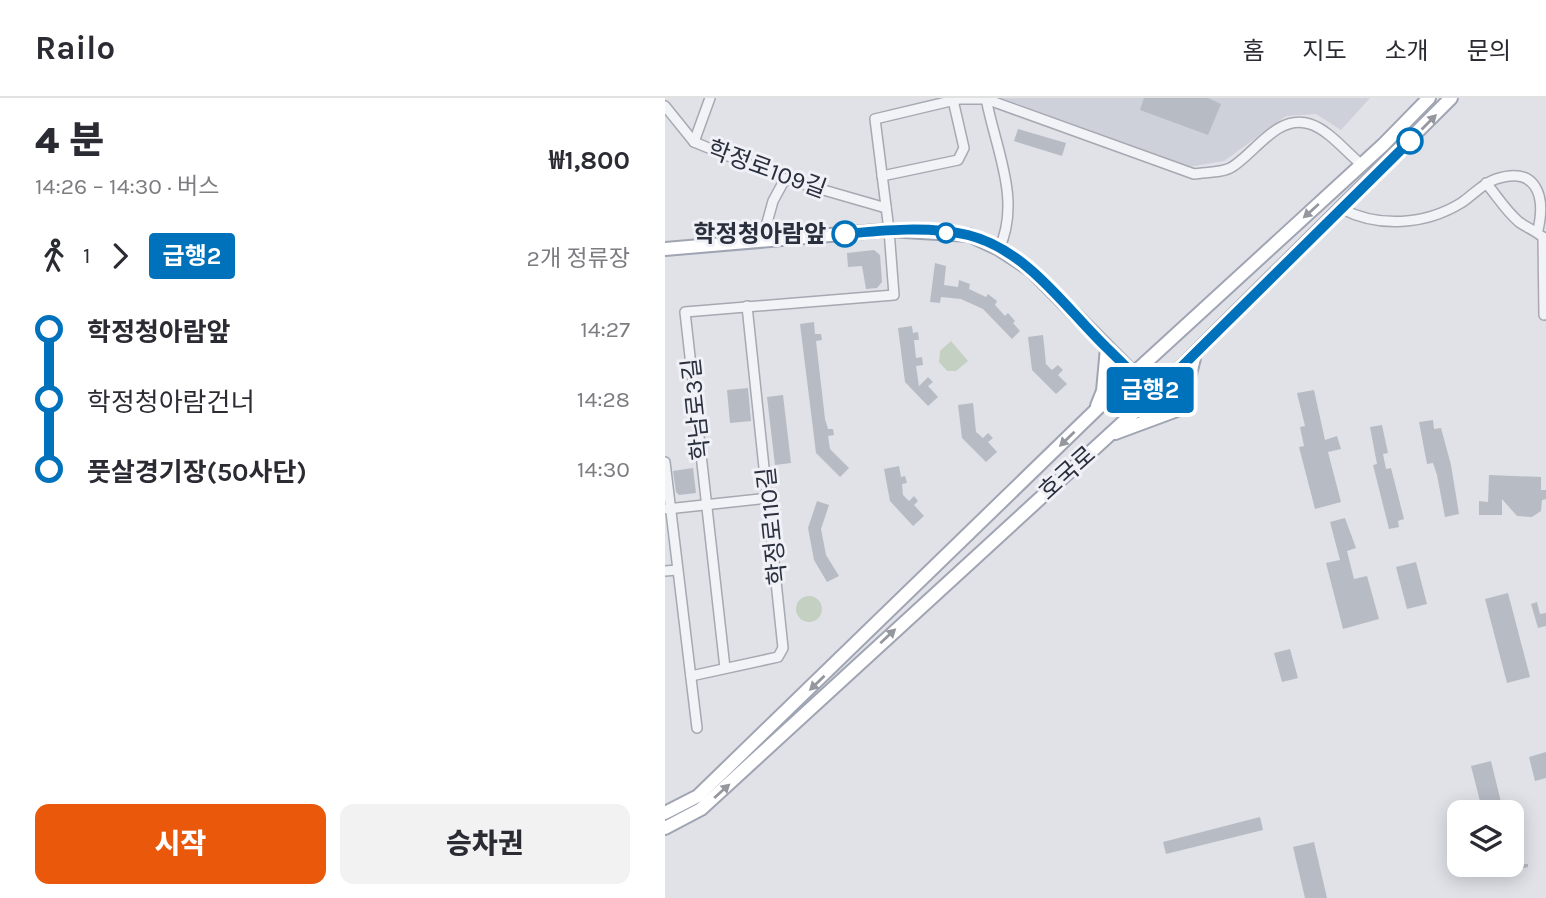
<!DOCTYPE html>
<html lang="ko">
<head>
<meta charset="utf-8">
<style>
	body { margin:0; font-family:Karla,"Noto Sans KR",sans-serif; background:#f2f2f3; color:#2b2b33; height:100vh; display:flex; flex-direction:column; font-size:26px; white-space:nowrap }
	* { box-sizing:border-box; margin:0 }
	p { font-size:23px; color:#7c7c81 }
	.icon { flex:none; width:38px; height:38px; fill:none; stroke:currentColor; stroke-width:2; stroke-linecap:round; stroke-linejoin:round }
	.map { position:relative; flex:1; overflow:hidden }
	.panel { display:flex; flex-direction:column; background:#fff; width:665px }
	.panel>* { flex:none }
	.badge { padding:0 14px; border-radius:5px; font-size:24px; line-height:46px }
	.fabs { position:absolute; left:782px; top:702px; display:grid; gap:14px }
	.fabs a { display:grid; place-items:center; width:77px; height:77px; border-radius:14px; background:#fff; box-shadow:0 4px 18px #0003; font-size:35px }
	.map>.badge { position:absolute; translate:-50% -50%; box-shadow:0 0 0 4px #fff }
	.legs { display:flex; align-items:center; gap:10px; height:77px; padding:0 35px; font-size:23px }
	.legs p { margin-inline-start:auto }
	.overview { display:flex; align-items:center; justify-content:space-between; height:119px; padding:0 35px }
	h1 { font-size:38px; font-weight:800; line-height:52px }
	.primary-button { display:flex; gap:14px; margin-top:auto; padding:14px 35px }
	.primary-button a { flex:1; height:80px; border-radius:14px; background:#ea580c; color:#fff; font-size:28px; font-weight:800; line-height:80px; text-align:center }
	.primary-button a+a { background:#f2f2f3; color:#2b2b33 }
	ul { padding:0 35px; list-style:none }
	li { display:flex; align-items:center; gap:24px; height:70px; font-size:26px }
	li i { display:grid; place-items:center; width:10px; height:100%; margin:0 9px; background:currentColor }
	li i::after { content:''; width:18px; height:18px; margin:-9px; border:5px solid; border-radius:50%; background:#fff }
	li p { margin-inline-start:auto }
	li:first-child i { background:linear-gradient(#0000 50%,currentColor 0) }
	li:last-child i { background:linear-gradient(currentColor 50%,#0000 0) }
	header { display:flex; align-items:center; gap:42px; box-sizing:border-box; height:98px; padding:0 35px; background:#fff; border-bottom:2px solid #e1e1e2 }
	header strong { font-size:33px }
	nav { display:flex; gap:38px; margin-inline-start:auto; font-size:24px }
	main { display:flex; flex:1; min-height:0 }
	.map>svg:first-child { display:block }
	.built { fill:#ced1da }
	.green { fill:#c4d1c2 }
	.building { fill:#b7bbc4 }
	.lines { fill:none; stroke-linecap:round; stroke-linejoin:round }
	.minor-casing { stroke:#a6a9b2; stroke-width:12 }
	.major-casing { stroke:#a0a5b3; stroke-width:16 }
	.minor { stroke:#f2f3f7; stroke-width:9 }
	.major { stroke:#fff; stroke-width:12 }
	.oneway { fill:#94979e }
	.line-1-casing { stroke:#fff; stroke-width:16 }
	.line-1 { stroke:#0072bc; stroke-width:10 }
	.stop-1-dot { fill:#fff; stroke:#0072bc; stroke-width:3.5 }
	.labels { text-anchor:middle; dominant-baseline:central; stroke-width:6; stroke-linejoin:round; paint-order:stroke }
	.street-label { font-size:24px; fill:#2a2f3e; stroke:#eff1f6 }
	.stop-label { font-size:24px; font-weight:bold; fill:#2a2f3e; stroke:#eff1f6; text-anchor:end }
</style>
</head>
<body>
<header>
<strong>Railo</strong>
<nav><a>홈</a><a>지도</a><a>소개</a><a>문의</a></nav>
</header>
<main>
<section class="panel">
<div class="overview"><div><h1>4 분</h1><p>14:26 – 14:30 · 버스</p></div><b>₩1,800</b></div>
<div class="legs"><svg class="icon" aria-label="walk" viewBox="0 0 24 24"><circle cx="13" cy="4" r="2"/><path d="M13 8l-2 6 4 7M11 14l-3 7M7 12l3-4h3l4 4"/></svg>1<svg class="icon" aria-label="forward" viewBox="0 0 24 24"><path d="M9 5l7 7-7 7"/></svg><b class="badge" style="background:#0072bc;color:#fff">급행2</b><p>2개 정류장</p></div>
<ul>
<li><i style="color:#0072bc"></i><b>학정청아람앞</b><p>14:27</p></li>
<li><i style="color:#0072bc"></i><span>학정청아람건너</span><p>14:28</p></li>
<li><i style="color:#0072bc"></i><b>풋살경기장(50사단)</b><p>14:30</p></li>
</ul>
<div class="primary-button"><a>시작</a><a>승차권</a></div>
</section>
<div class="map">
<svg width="881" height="800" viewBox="0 0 881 800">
	<rect width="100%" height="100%" fill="#e0e2e8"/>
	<!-- built -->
	<polygon class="built" points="336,0 705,0 676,32 651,16 621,18 559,63 523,69"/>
	<!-- green -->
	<g class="green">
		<polygon points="286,243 303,263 291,273 282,273 274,264 275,253"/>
		<circle cx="144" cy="511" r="13"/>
	</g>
	<!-- building -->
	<g class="building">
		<polygon points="479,0 543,0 556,6 543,37 475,12"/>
		<polygon points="353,31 401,45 397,58 349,43"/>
		<polygon points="209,152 215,157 217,184 212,190 201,191 197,168 183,169 182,155"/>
		<polygon points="270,165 281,168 279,187 293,189 294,182 305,186 304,191 321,199 323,196 332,203 330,207 340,218 343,215 350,223 348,225 355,233 347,241 318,211 296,201 276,199 275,205 265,204"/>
		<polygon points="149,224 150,236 156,236 157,242 151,243 160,321 163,331 168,331 169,337 163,338 165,351 184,370 175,379 151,355 135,226"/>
		<polygon points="247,228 248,235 253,234 254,242 249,242 251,260 257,259 258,267 251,268 254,288 263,279 268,284 263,288 273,299 263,308 240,284 233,230"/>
		<polygon points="378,237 381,266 387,272 393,267 398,272 393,277 402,286 391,296 367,272 363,239"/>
		<polygon points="83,290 86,323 65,325 62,292"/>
		<polygon points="649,292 660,342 672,338 676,351 663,354 676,404 650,411 634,349 639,348 635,329 640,328 632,295"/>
		<polygon points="118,297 126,365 110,367 102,299"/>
		<polygon points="308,305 311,334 318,340 323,335 328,340 323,344 332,354 321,364 297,340 293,307"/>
		<polygon points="768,322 769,331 776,330 786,367 794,416 780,419 772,377 768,365 762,366 754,324"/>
		<polygon points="717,327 723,355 718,356 721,371 726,370 739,421 733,423 734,429 724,431 708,367 712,366 705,329"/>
		<polygon points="234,368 236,379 240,378 242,385 237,386 238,397 244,403 249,398 253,403 249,407 259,418 248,428 225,403 219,371"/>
		<polygon points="28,370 31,395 14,397 11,394 8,373"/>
		<polygon points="824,377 876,379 876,392 881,392 881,401 877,402 876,413 867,419 852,418 837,401 837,417 814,417 814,403 823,404"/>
		<polygon points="152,403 164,407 156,431 161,457 174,478 162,484 149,462 143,430"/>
		<polygon points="680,420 691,450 682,453 689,481 702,478 714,521 678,531 661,465 675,462 665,424"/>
		<polygon points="751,464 762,506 742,511 731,469"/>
		<polygon points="843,495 865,579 842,585 820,501"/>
		<polygon points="872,504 875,516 881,515 881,528 873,530 866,506"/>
		<polygon points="625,551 633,580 617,584 609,555"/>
		<polygon points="881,654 881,680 870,683 864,659"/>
		<polygon points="826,663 835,700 839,714 818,714 815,703 806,668"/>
		<polygon points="595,719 598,732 501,756 498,744"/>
		<polygon points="649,744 662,800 640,800 628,749"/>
		<polygon points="831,766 863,766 863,769 833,776"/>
	</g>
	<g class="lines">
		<!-- minor casing -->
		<g class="minor-casing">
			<g id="minor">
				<path d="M321 0C330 50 357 102 334 151"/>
				<polyline points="0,8 29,44 117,80 221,110"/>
				<polyline points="29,44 45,0"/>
				<polyline points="217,78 293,62 299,50 288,2"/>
				<path d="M821 85C832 98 841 113 854 124 864 131 872 133 881 142"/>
				<path d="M677 111C714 130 760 127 796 105 807 98 818 85 831 81 871 68 881 97 873 132"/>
				<polyline points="878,139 879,217"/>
				<polyline points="97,143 108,103 120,81"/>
				<polyline points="0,364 32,630"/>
				<polyline points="2,411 104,400"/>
				<polyline points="0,473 12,472"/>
				<path d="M60 570 20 214 229 197 224 132 210 21 294 1H321L529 76C540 74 558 75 567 69 590 55 613 15 645 26 664 32 681 54 696 66"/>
				<polyline points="26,578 113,559 118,550 82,208"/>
			</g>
		</g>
		<!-- major casing -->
		<g class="major-casing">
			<g id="major">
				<polyline points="0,151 224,132 304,137 334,151 366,172 489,296"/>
				<polyline points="432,308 438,293 442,250"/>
				<polyline points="450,335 512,312 520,296 529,260"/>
				<polyline points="0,715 33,698 468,276 718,47 764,0"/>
				<polyline points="0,730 36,711 489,296 786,0"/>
			</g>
		</g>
		<!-- minor -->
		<use href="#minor" class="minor"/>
		<!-- major -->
		<use href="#major" class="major"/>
	</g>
	<!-- one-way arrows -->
	<defs><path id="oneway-solid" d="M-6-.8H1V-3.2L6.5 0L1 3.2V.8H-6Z" transform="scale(1.75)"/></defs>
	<g class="oneway">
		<use href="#oneway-solid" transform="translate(764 24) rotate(-45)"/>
		<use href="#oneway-solid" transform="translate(646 113) rotate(138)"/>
		<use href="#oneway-solid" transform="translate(402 341) rotate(136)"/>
		<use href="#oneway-solid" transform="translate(223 538) rotate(-43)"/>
		<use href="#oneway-solid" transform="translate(152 585) rotate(136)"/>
		<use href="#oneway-solid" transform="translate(57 693) rotate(-42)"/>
	</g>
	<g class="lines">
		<!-- line-1 casing -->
		<g class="line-1-casing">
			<path id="line-1" d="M180 136C219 132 265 128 303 137 363 152 401 211 443 251 458 266 474 281 489 296L745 43"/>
		</g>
		<!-- line-1 -->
		<use href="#line-1" class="line-1"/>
	</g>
	<!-- markers -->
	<g class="stop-1-dot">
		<circle cx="745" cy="43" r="12"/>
		<circle cx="281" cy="135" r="9"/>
		<circle cx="180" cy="136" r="12"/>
	</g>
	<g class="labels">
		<!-- street labels -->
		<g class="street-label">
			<text transform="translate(102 71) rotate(20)">학정로109길</text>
			<text transform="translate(31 311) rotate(-96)">학남로3길</text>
			<text transform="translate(402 375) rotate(-42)">호국로</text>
			<text transform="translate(107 428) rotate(-96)">학정로110길</text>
		</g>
		<!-- stop labels -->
		<g class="stop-label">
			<text x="161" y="136">학정청아람앞</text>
		</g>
	</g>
</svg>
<div class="fabs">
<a><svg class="icon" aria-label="layers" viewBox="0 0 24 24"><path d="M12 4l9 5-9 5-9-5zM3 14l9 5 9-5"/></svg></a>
</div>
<b class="badge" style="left:485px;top:292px;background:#0072bc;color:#fff">급행2</b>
</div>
</main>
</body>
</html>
